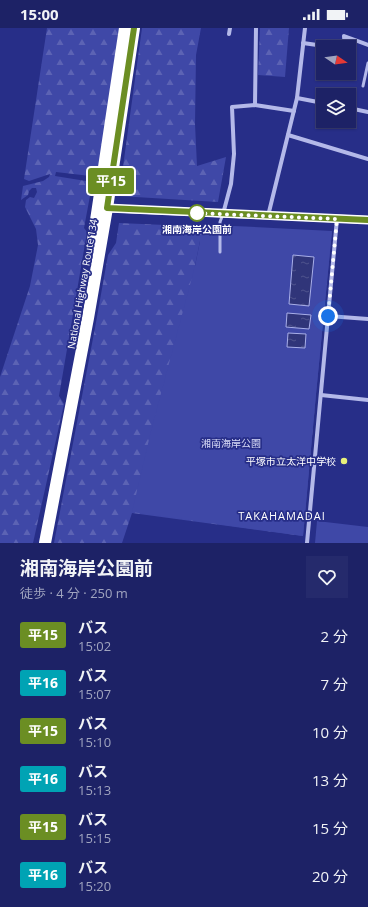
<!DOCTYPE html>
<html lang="ja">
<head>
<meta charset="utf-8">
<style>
	body { margin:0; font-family:"Open Sans","Noto Sans JP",sans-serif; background:#252a6c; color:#f1f3f6; height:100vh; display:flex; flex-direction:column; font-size:15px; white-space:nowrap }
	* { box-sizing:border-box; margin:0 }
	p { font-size:13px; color:#a0a4bf }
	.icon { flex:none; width:22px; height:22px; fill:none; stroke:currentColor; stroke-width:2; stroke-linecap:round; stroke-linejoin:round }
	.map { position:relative; height:515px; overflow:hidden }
	.drawer { display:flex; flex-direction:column; background:#1d2266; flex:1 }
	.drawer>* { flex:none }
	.badge { padding:0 8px; border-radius:3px; font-size:14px; line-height:26px }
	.needle { width:26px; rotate:103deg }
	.buttons { position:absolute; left:316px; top:12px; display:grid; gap:8px }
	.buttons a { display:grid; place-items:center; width:40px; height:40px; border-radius:0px; background:#1d2266; box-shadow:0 1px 3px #0004,0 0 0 1px #3b3f7a; font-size:20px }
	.you { position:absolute; width:20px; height:20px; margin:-10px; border:3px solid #fff; border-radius:50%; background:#1a73e8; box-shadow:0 0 0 6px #1a73e833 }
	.map>.badge { position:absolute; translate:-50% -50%; box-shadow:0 0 0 2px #fff }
	.round { display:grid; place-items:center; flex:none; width:42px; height:42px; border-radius:0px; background:#252a6c }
	.summary { display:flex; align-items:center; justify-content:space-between; height:68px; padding:0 20px }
	h1 { font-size:19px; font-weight:700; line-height:30px }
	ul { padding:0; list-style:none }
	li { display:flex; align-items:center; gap:12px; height:48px; padding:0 20px }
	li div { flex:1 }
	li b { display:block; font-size:15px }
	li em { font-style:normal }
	li .badge { min-width:44px; font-weight:700; text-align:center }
	.status { display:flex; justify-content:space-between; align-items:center; height:28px; padding:0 20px; background:#1d2266; direction:ltr }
	.status svg { height:11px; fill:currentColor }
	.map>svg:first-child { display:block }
	.forest { fill:url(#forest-firs) }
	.park { fill:#3f48a7 }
	.water { fill:url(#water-ripples); stroke:#a9afe9 }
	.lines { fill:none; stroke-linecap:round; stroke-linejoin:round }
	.lane { stroke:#b4b9e9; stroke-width:3 }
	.street { stroke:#b4b9e9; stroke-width:4 }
	.secondary { stroke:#dee0f8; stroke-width:8 }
	.highway { stroke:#fff; stroke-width:12 }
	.line-casing { stroke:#fff; stroke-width:9 }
	.line { stroke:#6b8e23; stroke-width:6 }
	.walk { stroke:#fff; stroke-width:4; stroke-dasharray:0 7.2 }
	.stop-dot { fill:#fff; stroke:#6b8e23; stroke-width:2 }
	.poi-dot { fill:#e8f17a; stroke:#272e88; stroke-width:1.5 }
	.labels { text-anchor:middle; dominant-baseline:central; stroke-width:3.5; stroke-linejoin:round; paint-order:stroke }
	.stop-label { font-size:10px; font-weight:bold; fill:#fff; stroke:#272e88 }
	.street-label { font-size:10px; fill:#fff; stroke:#272e88 }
	.park-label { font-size:10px; fill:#d8dbf7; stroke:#272e88 }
	.poi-label { font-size:10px; fill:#fff; stroke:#272e88; text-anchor:end }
	.neighbourhood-label { font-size:11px; letter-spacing:1px; fill:#fff; stroke:#272e88 }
</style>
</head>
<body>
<div class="status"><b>15:00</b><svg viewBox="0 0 49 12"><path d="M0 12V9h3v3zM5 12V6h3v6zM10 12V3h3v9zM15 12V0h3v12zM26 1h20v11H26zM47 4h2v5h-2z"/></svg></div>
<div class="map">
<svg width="368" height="515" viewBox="0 0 368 515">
	<defs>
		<pattern id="forest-firs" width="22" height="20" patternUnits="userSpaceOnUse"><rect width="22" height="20" fill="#3f48a7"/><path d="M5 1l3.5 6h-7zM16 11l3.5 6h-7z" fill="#5c63b4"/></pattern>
		<pattern id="water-ripples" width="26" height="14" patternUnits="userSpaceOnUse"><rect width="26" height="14" fill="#303579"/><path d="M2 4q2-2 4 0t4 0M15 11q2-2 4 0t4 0" fill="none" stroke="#4f538d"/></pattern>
	</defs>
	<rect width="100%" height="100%" fill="#272e88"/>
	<!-- forest -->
	<g class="forest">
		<polygon points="47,0 119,0 99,149 56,144 55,148 92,154 92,157 84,200 87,204 59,368 64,376 33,515 0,515 0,349 30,258 38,217 36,201 25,179 26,172 30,169 34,170 37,164 36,160 32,160 29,163 28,167 21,172 23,158 43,153 49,149 50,146 29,153 24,151"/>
		<polygon points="142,0 201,0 196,27 195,96 197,138 226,129 218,174 119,168"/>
		<polygon points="260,0 289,0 285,49 258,47"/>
		<polygon points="119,195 211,199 211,213 200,213 195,238 332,203 316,366 303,508 132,485 122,515 54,515 95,300 108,227 116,215"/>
	</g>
	<!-- park -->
	<g class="park">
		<polygon points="234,198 332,203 316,366 303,508 132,484 151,403 195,238 200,213 210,213 211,199"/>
		<polygon points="317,493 368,499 368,515 315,515"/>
	</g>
	<!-- water -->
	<g class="water">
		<polygon points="293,227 314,229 309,278 289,276"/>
		<polygon points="287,285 311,287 309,301 286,299"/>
		<polygon points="288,305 306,306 305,320 287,319"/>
	</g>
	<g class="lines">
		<!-- lane -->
		<g class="lane">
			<polyline points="363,58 368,35"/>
			<polyline points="220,224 220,194 223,186"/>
		</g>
		<!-- street -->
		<g class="street">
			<polyline points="229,6 230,0"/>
			<polyline points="303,15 331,19"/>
			<polyline points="345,19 344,8 368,17"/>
			<polyline points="297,70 323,75"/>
			<polyline points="255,77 256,0"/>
			<polyline points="349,80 368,84"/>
			<polyline points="288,107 368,131"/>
			<polyline points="223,186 231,156 234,126 232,79 255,77 294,83"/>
			<polyline points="268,188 297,70 305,0"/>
			<polyline points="328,288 368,291"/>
			<polyline points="321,367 368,372"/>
			<polyline points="307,515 337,191"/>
		</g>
		<!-- secondary -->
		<polyline class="secondary" points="103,180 368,192"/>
		<!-- highway -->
		<g class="highway">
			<polyline points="92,219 125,0"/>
			<polyline points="45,515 88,290 107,180 134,0"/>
		</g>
	</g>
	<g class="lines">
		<!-- line casing -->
		<g class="line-casing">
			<polyline id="line" points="134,0 107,180 368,192"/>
		</g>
		<!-- line -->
		<use href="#line" class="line"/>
		<!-- walk -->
		<polyline class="walk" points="197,185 194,185 337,191 328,288"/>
	</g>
	<!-- markers -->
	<circle class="stop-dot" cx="197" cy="185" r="8"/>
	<circle class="poi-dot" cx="344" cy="433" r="4"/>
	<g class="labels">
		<!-- stop labels -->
		<g class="stop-label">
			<text x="197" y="201">湘南海岸公園前</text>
		</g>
		<!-- street labels -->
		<g class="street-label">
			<text transform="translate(82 256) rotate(-80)">National Highway Route 134</text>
		</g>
		<!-- park labels -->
		<g class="park-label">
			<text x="231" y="415">湘南海岸公園</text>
		</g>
		<!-- poi labels -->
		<g class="poi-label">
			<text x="336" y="433">平塚市立太洋中学校</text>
		</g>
		<!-- neighbourhood labels -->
		<g class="neighbourhood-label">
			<text x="282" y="487">TAKAHAMADAI</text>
		</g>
	</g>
</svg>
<div class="buttons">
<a><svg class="needle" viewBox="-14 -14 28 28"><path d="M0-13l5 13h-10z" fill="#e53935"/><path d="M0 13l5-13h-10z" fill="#a0a4bf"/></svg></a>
<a><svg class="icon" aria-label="layers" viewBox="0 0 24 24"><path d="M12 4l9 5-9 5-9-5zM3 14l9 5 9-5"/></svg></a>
</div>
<div class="you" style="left:328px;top:288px"></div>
<b class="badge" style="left:111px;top:153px;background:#6b8e23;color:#fff">平15</b>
</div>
<section class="drawer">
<div class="summary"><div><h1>湘南海岸公園前</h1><p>徒歩 · 4 分 · 250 m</p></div><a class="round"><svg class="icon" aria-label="heart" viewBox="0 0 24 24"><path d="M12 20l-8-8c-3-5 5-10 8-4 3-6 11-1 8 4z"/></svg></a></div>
<ul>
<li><span class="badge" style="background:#6b8e23;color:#fff">平15</span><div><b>バス</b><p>15:02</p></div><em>2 分</em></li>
<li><span class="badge" style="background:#00a3b4;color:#fff">平16</span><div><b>バス</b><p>15:07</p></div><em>7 分</em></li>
<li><span class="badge" style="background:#6b8e23;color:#fff">平15</span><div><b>バス</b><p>15:10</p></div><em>10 分</em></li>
<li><span class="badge" style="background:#00a3b4;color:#fff">平16</span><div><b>バス</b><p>15:13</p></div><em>13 分</em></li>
<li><span class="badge" style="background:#6b8e23;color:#fff">平15</span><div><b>バス</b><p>15:15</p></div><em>15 分</em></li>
<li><span class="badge" style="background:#00a3b4;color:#fff">平16</span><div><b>バス</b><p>15:20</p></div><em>20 分</em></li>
</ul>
</section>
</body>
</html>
